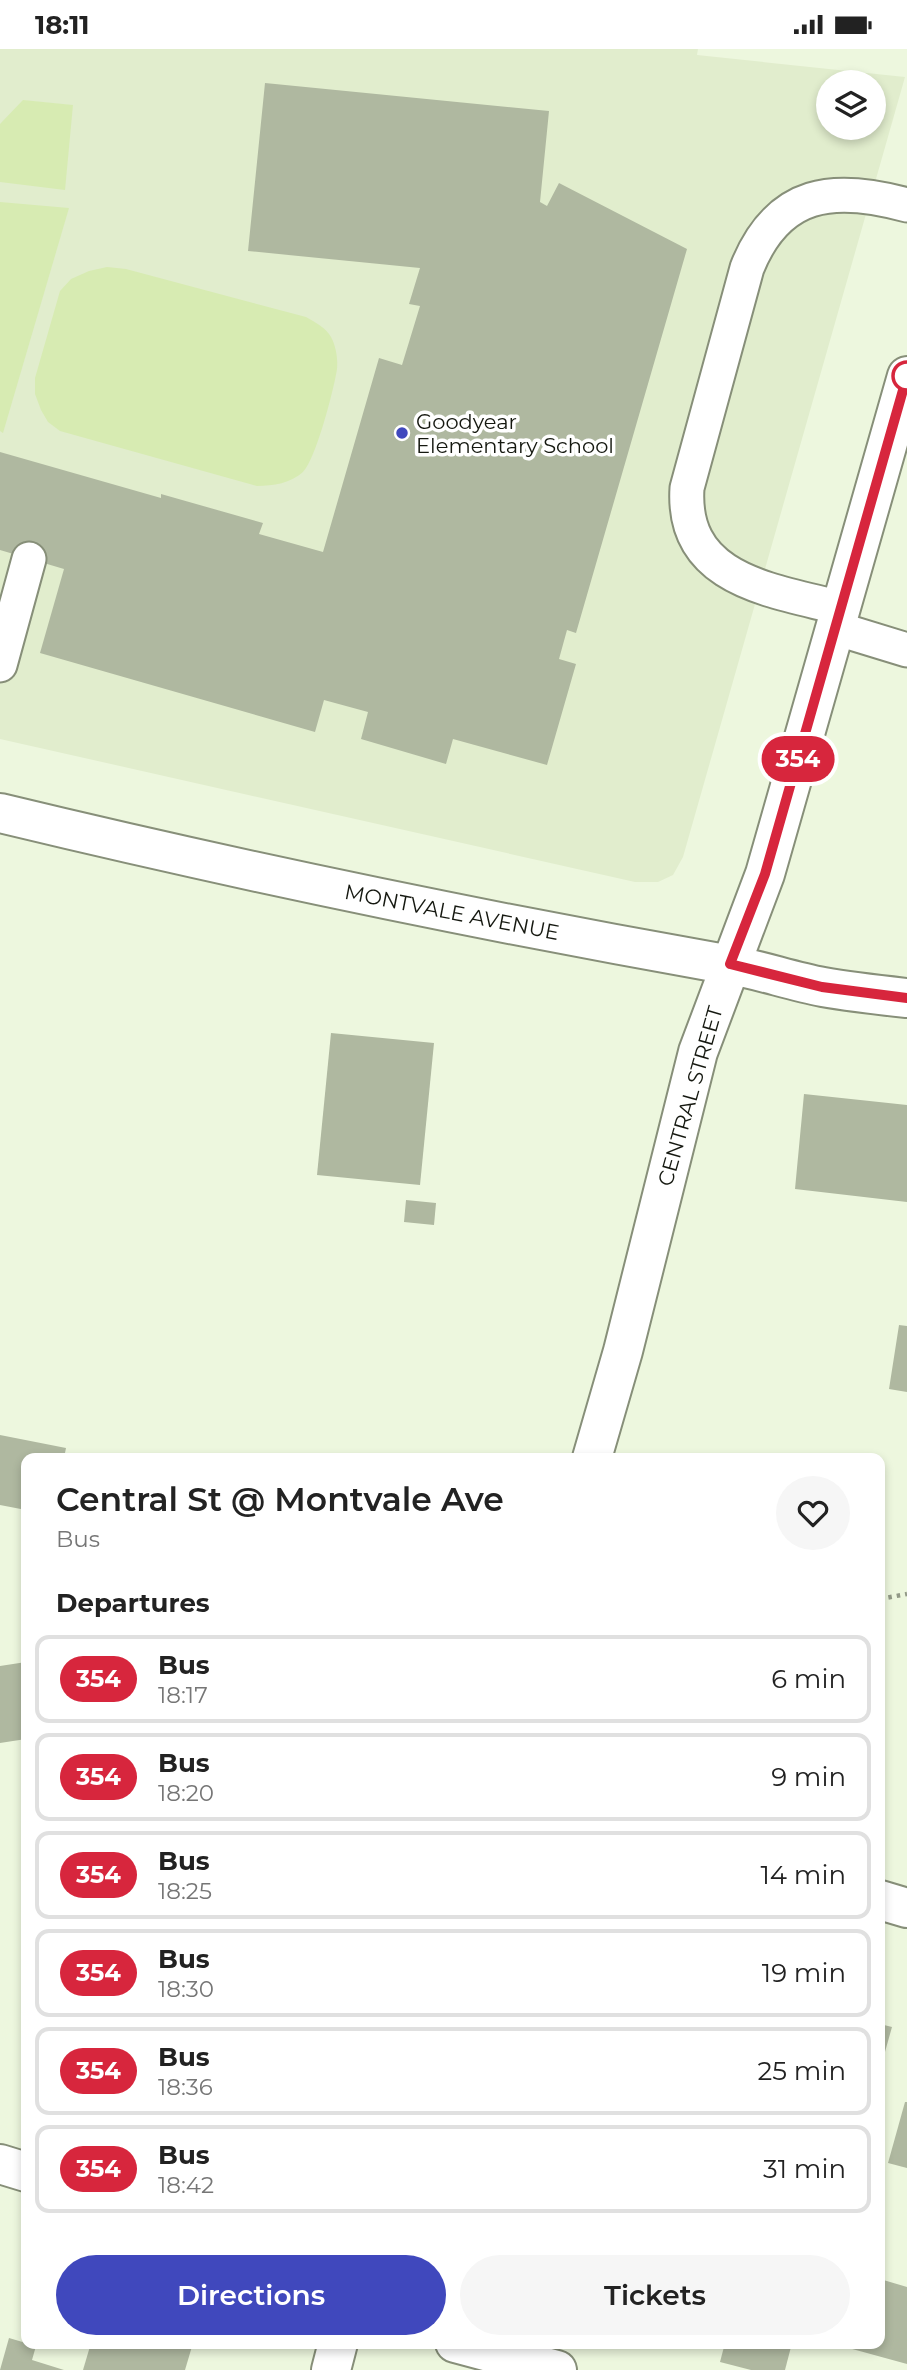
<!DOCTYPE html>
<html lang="en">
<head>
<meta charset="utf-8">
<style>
	body { margin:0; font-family:Montserrat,sans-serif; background:#f6f6f6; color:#222; height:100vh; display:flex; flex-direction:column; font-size:26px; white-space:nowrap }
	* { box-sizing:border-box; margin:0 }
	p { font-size:23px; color:#767676 }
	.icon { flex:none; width:38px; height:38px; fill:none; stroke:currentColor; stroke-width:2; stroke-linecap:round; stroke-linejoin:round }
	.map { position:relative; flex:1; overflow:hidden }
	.sheet { position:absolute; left:21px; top:1404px; width:864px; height:896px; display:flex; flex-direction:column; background:#fff; border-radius:14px; box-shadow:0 4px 10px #0003 }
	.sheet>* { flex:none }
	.badge { padding:0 14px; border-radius:23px; font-size:24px; line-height:46px }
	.controls { position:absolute; left:816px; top:21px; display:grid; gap:14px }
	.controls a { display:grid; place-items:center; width:70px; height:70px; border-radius:50%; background:#fff; box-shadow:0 4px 10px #0003; font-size:35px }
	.map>.badge { position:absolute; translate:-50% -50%; box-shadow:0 0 0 4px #fff }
	h2 { padding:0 35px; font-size:26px; line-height:63px }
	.round { display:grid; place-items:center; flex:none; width:74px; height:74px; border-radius:37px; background:#f6f6f6 }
	.overview { display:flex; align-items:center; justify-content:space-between; height:119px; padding:0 35px }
	h1 { font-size:33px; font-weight:600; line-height:52px }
	.action { display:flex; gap:14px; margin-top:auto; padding:14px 35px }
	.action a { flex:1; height:80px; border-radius:42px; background:#4048bd; color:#fff; font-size:28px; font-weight:600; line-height:80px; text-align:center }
	.action a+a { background:#f6f6f6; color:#222 }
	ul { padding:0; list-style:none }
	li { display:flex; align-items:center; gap:21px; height:88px; margin:0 14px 10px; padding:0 21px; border:4px solid #e0e0e0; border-radius:14px }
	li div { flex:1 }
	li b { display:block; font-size:26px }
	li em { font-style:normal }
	li .badge { min-width:77px; font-weight:700; text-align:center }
	.status { display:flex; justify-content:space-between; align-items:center; height:49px; padding:0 35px; background:#fff; direction:ltr }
	.status svg { height:19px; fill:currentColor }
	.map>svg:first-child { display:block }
	.built { fill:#e1edcd; fill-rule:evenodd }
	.green { fill:#d7ebb2 }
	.building { fill:#afb8a0 }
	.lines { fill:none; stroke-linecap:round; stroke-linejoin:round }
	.lane-casing { stroke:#878f79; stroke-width:37 }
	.street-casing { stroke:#878f79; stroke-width:42 }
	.primary-casing { stroke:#878f79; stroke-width:42 }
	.path { stroke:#929987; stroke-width:4.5; stroke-dasharray:3.5 5; stroke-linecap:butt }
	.lane { stroke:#fff; stroke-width:33 }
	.street { stroke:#fff; stroke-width:38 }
	.primary { stroke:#fff; stroke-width:38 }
	.line-casing { stroke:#fff; stroke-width:16 }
	.line { stroke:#d7263d; stroke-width:10 }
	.stop-dot { fill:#fff; stroke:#d7263d; stroke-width:3.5 }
	.poi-dot { fill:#4048bd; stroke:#fff; stroke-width:2.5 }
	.labels { text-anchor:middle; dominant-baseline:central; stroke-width:7; stroke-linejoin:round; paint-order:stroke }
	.poi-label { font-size:21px; fill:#151810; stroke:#fff; text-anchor:start }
	.street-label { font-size:21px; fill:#151810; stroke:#fff }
</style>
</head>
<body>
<div class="status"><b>18:11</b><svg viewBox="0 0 49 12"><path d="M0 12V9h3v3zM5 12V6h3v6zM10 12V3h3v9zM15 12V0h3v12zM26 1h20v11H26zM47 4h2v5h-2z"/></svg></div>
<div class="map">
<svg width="907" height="2321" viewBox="0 0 907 2321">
	<rect width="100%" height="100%" fill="#edf7de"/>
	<!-- built -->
	<path class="built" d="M0 0H698L697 6 905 28 683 808 673 826 658 833H635L0 690ZM828 33H873V79H828Z"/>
	<!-- green -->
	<g class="green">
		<polygon points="23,51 73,56 65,141 0,133 0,75"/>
		<polygon points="0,153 69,159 3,384 0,382"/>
		<path d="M107 218 126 220 306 268C315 273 326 279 331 288 336 297 338 310 337 320 334 340 316 410 303 423 291 434 273 437 257 437L60 382 48 373 41 361 35 345V329L60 242 71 230 89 222Z"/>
	</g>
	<!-- building -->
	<g class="building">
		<polygon points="265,34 549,62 540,153 547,157 559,134 687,200 576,584 567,581 559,610 576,615 547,716 453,690 446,715 361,690 368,663 324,651 315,683 40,604 64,520 0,501 0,403 161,449 161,445 263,474 259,485 323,503 379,309 402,316 420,257 409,255 420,219 248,202"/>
		<polygon points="331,984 434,994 420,1136 317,1126"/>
		<polygon points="804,1045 907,1056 907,1153 795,1140"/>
		<polygon points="406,1151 436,1154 434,1176 404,1173"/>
		<polygon points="899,1276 907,1277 907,1343 889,1340"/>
		<polygon points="0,1386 66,1399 64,1409 26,1409 26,1461 0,1456"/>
		<polygon points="26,1613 26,1690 0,1694 0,1617"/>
		<polygon points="880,1975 892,1978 881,2017 880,2017"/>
		<polygon points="25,2037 26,2037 26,2054 21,2053"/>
		<polygon points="905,2053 907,2053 907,2119 888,2114"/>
		<polygon points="880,2230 907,2238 907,2315 845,2298 846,2294 880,2294"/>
		<polygon points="9,2289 36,2297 32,2311 64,2321 0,2321"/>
		<polygon points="91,2294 193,2294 185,2321 83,2321"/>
		<polygon points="725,2294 792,2294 785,2321 751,2321 720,2313"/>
	</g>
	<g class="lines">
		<!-- lane casing -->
		<g class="lane-casing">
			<g id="lane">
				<path d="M841 559C772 541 681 532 687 439L747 219C778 141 834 136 907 156"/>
				<polyline points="835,579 907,601"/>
				<polyline points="0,616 29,510"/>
			</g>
		</g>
		<!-- street casing -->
		<g class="street-casing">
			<g id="street">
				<polyline points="592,1409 623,1302 698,1003 765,825 907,327"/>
				<polyline points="880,1851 907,1859"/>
				<polyline points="0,2115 26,2123"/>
				<polyline points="455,2294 557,2321"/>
				<polyline points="331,2321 338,2294"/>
			</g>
		</g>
		<!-- primary casing -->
		<g class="primary-casing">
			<path id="primary" d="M0 764C240 822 482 872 725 915 758 920 790 932 823 938 851 943 879 946 907 949"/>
		</g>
		<!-- path -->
		<polyline class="path" points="880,1550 907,1545"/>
		<!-- lane -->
		<use href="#lane" class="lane"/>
		<!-- street -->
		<use href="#street" class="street"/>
		<!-- primary -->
		<use href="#primary" class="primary"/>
	</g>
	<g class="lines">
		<!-- line casing -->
		<g class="line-casing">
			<polyline id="line" points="907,327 765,825 730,915 822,938 907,949"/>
		</g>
		<!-- line -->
		<use href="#line" class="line"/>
	</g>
	<!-- markers -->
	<circle class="stop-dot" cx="907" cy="327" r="14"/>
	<circle class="poi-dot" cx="402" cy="384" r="7"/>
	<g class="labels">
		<!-- poi labels -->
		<g class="poi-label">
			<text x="416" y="372">Goodyear<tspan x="416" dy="24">Elementary School</tspan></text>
		</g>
		<!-- street labels -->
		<g class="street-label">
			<text transform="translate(452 863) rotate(11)">MONTVALE AVENUE</text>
			<text transform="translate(690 1047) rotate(-74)">CENTRAL STREET</text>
		</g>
	</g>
</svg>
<div class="controls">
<a><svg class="icon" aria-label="layers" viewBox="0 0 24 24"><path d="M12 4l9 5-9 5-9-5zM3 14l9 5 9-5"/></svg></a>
</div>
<b class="badge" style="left:798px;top:710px;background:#d7263d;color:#fff">354</b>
<section class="sheet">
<div class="overview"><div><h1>Central St @ Montvale Ave</h1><p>Bus</p></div><a class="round"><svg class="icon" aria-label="heart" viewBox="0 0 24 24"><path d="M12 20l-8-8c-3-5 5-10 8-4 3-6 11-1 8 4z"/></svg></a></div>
<h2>Departures</h2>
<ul>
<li><span class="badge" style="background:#d7263d;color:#fff">354</span><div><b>Bus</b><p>18:17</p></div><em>6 min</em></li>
<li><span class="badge" style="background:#d7263d;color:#fff">354</span><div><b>Bus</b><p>18:20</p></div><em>9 min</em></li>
<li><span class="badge" style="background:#d7263d;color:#fff">354</span><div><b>Bus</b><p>18:25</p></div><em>14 min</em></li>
<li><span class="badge" style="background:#d7263d;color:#fff">354</span><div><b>Bus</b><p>18:30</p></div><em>19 min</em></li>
<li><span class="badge" style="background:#d7263d;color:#fff">354</span><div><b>Bus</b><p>18:36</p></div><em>25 min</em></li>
<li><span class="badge" style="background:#d7263d;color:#fff">354</span><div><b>Bus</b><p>18:42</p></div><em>31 min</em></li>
</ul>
<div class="action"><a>Directions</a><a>Tickets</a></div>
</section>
</div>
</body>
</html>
